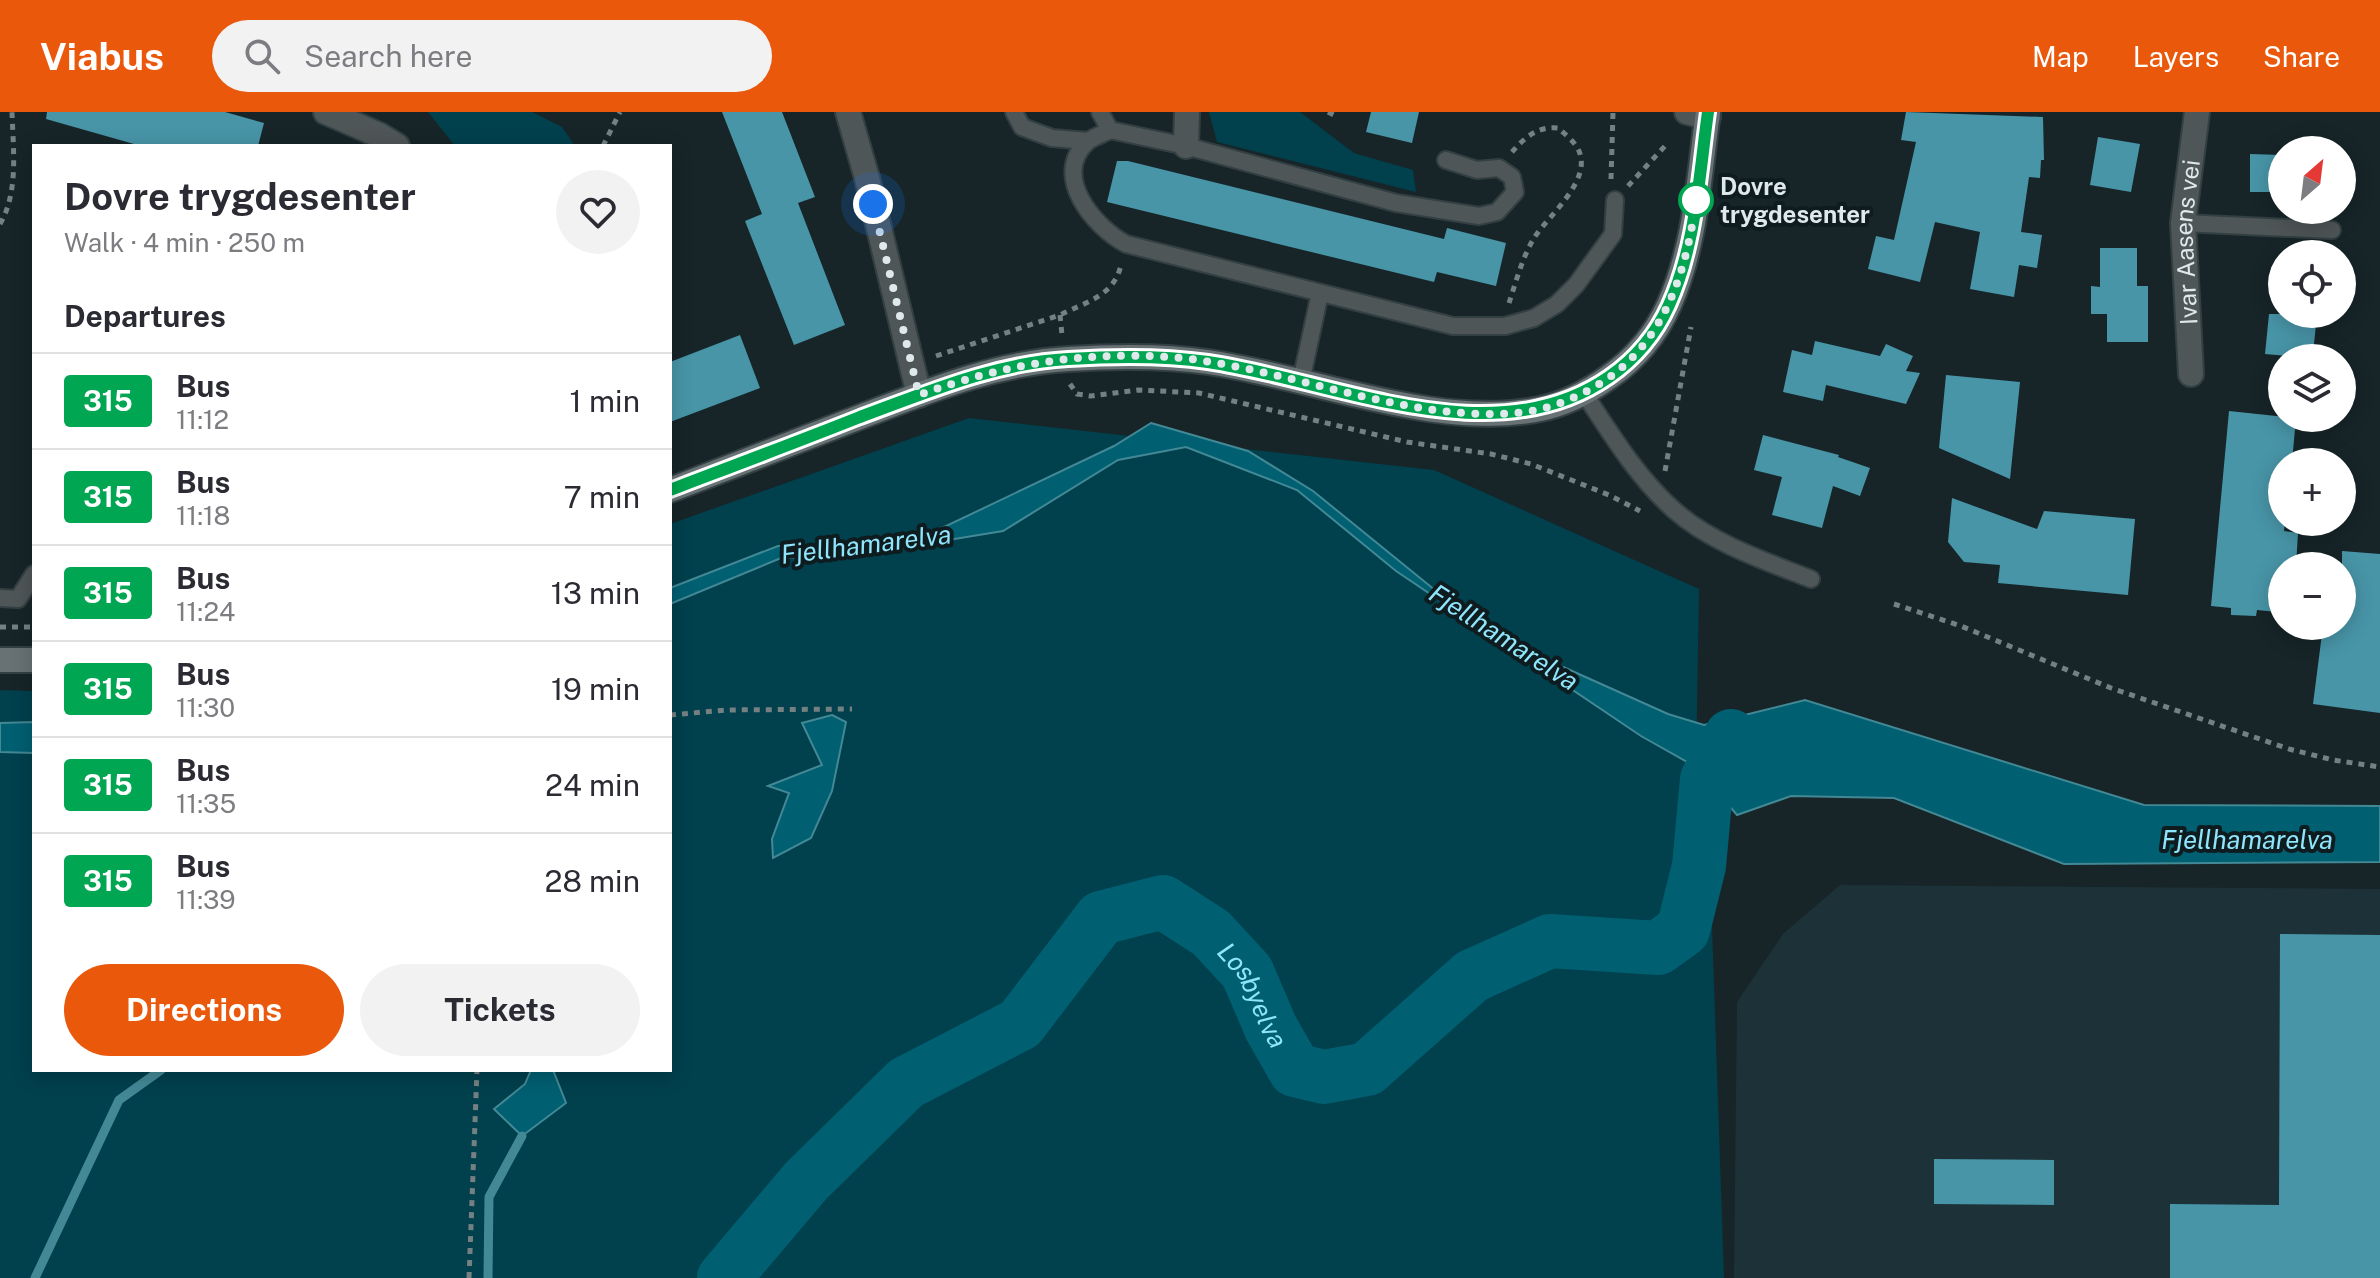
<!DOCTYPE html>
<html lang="en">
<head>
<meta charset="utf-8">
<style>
	body { margin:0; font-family:"Public Sans",sans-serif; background:#f2f2f3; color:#2b2b33; height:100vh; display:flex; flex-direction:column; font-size:30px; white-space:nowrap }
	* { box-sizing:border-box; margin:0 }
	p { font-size:26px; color:#7c7c81 }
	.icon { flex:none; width:44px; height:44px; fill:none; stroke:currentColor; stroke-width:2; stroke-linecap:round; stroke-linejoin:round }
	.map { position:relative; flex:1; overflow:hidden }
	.side { position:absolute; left:32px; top:32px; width:640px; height:928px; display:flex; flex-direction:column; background:#fff; border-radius:0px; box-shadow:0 4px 20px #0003 }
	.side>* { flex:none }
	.badge { padding:0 16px; border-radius:6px; font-size:28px; line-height:52px }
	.needle { width:52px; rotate:28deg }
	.buttons { position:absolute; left:2268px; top:24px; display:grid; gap:16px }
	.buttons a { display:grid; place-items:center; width:88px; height:88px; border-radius:50%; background:#fff; box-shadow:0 4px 20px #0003; font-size:40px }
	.you { position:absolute; width:40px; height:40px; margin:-20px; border:6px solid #fff; border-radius:50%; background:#1a73e8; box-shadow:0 0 0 12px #1a73e833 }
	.map>.badge { position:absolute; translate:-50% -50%; box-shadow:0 0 0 4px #fff }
	h2 { padding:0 32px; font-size:30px; line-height:72px }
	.round { display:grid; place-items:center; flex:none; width:84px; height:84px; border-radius:42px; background:#f2f2f3 }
	.head { display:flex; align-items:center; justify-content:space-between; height:136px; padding:0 32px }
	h1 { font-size:38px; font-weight:700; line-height:60px }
	.button { display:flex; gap:16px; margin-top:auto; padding:16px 32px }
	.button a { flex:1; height:92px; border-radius:48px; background:#ea580c; color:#fff; font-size:32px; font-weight:700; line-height:92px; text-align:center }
	.button a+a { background:#f2f2f3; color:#2b2b33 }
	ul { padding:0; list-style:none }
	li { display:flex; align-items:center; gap:24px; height:96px; padding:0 32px; border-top:2px solid #e1e1e2 }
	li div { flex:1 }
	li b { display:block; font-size:30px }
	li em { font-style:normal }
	li .badge { min-width:88px; font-weight:700; text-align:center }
	header { display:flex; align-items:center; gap:48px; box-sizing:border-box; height:112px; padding:0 40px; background:#ea580c; color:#fff }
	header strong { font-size:38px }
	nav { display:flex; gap:44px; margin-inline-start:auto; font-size:28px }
	.search { width:560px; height:72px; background:#f2f2f3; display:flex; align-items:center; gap:20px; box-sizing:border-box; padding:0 28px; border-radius:44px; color:#7c7c81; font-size:30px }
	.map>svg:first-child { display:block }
	.built { fill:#1c3238 }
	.green { fill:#01404d }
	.water { fill:#005f71; stroke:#438895; stroke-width:2 }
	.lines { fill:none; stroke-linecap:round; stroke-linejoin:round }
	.stream { stroke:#438895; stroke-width:9 }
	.river { stroke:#005f71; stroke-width:54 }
	.building { fill:#4895a8 }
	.lane-casing { stroke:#334043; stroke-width:20 }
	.street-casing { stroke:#334043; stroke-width:28 }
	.secondary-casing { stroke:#334043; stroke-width:28 }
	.path { stroke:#748082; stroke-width:5; stroke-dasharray:6 6; stroke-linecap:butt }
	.lane { stroke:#4f5657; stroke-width:16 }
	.street { stroke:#4f5657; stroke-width:24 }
	.secondary { stroke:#687275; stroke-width:24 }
	.line-casing { stroke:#fff; stroke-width:18 }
	.line { stroke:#00a651; stroke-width:12 }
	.walk { stroke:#dfe8ea; stroke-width:8; stroke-dasharray:0 14.4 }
	.stop-dot { fill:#fff; stroke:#00a651; stroke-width:4 }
	.labels { text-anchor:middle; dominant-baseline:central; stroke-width:8; stroke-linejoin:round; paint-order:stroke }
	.stop-label { font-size:24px; font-weight:bold; fill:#dfe8ea; stroke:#0e1b1f; text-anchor:start }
	.street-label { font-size:24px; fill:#dfe8ea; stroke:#0e1b1f }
	.water-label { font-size:26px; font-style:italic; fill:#8fe5fb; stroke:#0e1b1f }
</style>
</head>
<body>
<header>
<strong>Viabus</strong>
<div class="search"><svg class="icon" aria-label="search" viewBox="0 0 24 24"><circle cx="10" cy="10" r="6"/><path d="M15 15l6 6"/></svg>Search here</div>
<nav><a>Map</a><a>Layers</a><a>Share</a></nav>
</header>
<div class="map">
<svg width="2380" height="1166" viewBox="0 0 2380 1166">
	<rect width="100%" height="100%" fill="#172528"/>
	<!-- built -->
	<polygon class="built" points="1840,773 2380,777 2380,1166 1734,1166 1737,890 1783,822"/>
	<!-- green -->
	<g class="green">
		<polygon points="428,0 532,0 562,15 575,34 455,34"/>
		<polygon points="1209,0 1300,0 1354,41 1413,58 1416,80 1217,30"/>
		<polygon points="969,306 1434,358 1699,477 1696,655 1707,667 1724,1166 0,1166 0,578 34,579 34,958 670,958 670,412"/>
	</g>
	<!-- water -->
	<g class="water">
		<polygon points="1151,311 1248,339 1313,379 1441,483 1561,554 1668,602 1704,613 1805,588 2144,693 2380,694 2380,750 2064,752 1894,686 1791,684 1737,703 1696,655 1641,624 1396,459 1297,378 1186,335 1118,348 1003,419 851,444 781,446 670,492 670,476 778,434 840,434 921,426 1114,334"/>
		<polygon points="832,603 846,610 832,679 811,726 773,746 772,727 789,681 768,674 822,653 802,611"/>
		<polygon points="34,610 34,641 0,640 0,611"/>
		<polygon points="531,958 553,958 566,991 522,1024 494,997 525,972"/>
	</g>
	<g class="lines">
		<!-- stream -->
		<g class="stream">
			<polyline points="35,1166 119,988 161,958"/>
			<polyline points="488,1166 489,1085 522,1024"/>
		</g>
		<!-- river -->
		<path class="river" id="s1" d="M724 1166 806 1069 906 971 1020 912 1101 806 1163 790 1211 821 1247 860 1271 916 1295 958 1324 965 1367 957 1472 864 1550 829 1658 836 1683 818 1699 754 1707 667 1731 624"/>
	</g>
	<!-- building -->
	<g class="building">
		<polygon points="47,0 225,0 264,11 258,34 141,34 46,7"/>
		<polygon points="722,0 782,0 815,85 798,91 845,213 794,233 745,109 762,102"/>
		<polygon points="1371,0 1419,0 1412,31 1366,20"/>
		<polygon points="1906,0 2043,5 2044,48 2041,48 2040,66 2029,65 2021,120 2042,123 2037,156 2019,153 2014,185 1970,177 1980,120 1935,110 1920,170 1868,157 1876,124 1894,128 1916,30 1901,28"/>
		<polygon points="2098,25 2140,32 2131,80 2090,73"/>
		<polygon points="2250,42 2282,43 2282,80 2250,80"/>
		<polygon points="1117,49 1128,49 1444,127 1447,116 1506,131 1496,174 1437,160 1434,170 1107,90"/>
		<polygon points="2100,136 2137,136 2137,174 2148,174 2148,230 2107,230 2107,202 2091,202 2091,174 2100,175"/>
		<polygon points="2269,202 2317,202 2313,242 2299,241 2299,245 2265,242"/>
		<polygon points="740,223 760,276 670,310 670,250"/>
		<polygon points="1815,229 1880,244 1886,232 1913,244 1906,259 1920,261 1906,292 1826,273 1823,289 1783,280 1792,238 1812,243"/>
		<polygon points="1946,263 2020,270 2010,367 1939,336"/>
		<polygon points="2229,299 2296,306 2292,350 2282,350 2282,410 2285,410 2284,419 2298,421 2296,454 2281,454 2277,500 2257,498 2256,504 2231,503 2231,496 2211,494"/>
		<polygon points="1763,323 1839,343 1838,345 1870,356 1860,384 1833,374 1822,416 1772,403 1782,365 1754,358"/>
		<polygon points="1952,386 2037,417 2044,399 2135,407 2128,483 1998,471 2000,453 1964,450 1948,430"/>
		<polygon points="2342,439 2380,442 2380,601 2313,592 2323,514 2342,514"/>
		<polygon points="2280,822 2380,823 2380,1166 2170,1166 2170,1092 2279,1093"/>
		<polygon points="1934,1047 2054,1048 2054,1093 1934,1092"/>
	</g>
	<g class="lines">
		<!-- lane casing -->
		<g class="lane-casing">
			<g id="lane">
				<polyline points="1014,0 1022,15 1052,26 1088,29"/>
				<polyline points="1100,0 1110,18 1186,34 1396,91 1479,104 1497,100 1515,80 1512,65 1499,56 1477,58 1446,48"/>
				<path d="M1110 18C1103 22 1093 25 1087 30 1051 64 1094 115 1126 132L1453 214H1505L1534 206 1557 192 1576 173 1613 122 1615 88"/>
				<polyline points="2183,111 2332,118"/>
				<polyline points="1301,269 1320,181"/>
				<path d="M1584 281C1611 322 1637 365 1674 398 1711 431 1765 449 1811 467"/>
				<polyline points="0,486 18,487 34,462"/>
			</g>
		</g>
		<!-- street casing -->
		<g class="street-casing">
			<g id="street">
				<polyline points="326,0 379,23 397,34"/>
				<polyline points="848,0 867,66 919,283"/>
				<polyline points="1687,0 1708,5"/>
				<polyline points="1186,34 1187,0"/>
				<path id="s2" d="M2191 262 2183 111 2197 0"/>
			</g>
		</g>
		<!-- secondary casing -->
		<g class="secondary-casing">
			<g id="secondary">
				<path d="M670 378C733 354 797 329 860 305 928 279 995 251 1068 247 1115 244 1161 243 1208 250 1312 265 1436 318 1540 297 1565 292 1588 280 1609 265 1635 247 1656 222 1669 193 1696 133 1699 64 1708 0"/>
				<polyline points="0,548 34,548"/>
			</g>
		</g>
		<!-- path -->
		<g class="path">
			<polyline points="1328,0 1334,3"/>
			<polyline points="603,34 620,0"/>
			<polyline points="1611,67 1613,0"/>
			<polyline points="1628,74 1665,34"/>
			<path d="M0 112C19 80 13 36 12 0"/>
			<path d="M1509 191C1516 170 1522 146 1534 126 1548 104 1592 69 1579 39 1575 30 1565 22 1558 16 1538 14 1525 25 1512 40"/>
			<polyline points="1060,203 1062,223"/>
			<path d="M936 244 1060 203C1086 190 1114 184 1121 153"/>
			<polyline points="1070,272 1077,282 1091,284 1139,278 1199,281 1407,330 1491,342 1531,352 1609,383 1640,399"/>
			<polyline points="1665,359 1691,215"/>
			<polyline points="1894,492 1961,514 2111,576 2289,637 2333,648 2380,655"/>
			<polyline points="0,515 34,515"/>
			<polyline points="670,603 726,598 852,597"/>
			<polyline points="469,1166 477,958"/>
		</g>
		<!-- lane -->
		<use href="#lane" class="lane"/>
		<!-- street -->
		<use href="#street" class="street"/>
		<!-- secondary -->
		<use href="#secondary" class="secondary"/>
	</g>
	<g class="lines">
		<!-- line casing -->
		<g class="line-casing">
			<path id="line" d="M670 378C733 354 797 330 860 305 928 280 995 251 1068 247 1115 244 1161 243 1208 250 1333 268 1493 346 1609 265 1635 247 1656 222 1669 193 1696 133 1699 64 1708 0"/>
		</g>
		<!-- line -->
		<use href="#line" class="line"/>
		<!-- walk -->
		<path class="walk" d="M873 92 919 283C1002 253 1082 239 1170 245 1285 254 1401 310 1517 301 1549 298 1580 285 1607 267 1666 226 1687 157 1696 88"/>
	</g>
	<!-- markers -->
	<circle class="stop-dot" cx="1696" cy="88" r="16"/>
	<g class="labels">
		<!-- stop labels -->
		<g class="stop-label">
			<text x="1720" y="74">Dovre<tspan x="1720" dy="28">trygdesenter</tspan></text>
		</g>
		<!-- street labels -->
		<g class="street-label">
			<text stroke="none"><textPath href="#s2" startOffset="132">Ivar Aasens vei</textPath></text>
		</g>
		<!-- water labels -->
		<g class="water-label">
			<text transform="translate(866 432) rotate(-7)">Fjellhamarelva</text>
			<text transform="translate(1504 525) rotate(33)">Fjellhamarelva</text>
			<text x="2247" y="727">Fjellhamarelva</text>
			<text stroke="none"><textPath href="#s1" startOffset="726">Losbyelva</textPath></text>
		</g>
	</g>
</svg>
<div class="buttons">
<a><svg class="needle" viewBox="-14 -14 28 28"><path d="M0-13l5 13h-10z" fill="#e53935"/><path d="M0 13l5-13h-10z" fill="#7c7c81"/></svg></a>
<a><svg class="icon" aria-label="locate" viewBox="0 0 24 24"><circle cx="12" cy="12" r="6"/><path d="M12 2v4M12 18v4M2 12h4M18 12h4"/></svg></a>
<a><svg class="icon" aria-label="layers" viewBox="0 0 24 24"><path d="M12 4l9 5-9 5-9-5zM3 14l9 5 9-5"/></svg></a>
<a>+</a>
<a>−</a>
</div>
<div class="you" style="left:873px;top:92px"></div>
<section class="side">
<div class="head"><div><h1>Dovre trygdesenter</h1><p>Walk · 4 min · 250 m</p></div><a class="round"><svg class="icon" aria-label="heart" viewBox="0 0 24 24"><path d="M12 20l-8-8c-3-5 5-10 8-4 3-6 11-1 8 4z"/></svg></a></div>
<h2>Departures</h2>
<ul>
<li><span class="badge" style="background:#00a651;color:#fff">315</span><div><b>Bus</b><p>11:12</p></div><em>1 min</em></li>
<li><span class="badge" style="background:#00a651;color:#fff">315</span><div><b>Bus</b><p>11:18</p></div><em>7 min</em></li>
<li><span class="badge" style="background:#00a651;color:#fff">315</span><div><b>Bus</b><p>11:24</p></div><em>13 min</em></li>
<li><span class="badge" style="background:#00a651;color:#fff">315</span><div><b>Bus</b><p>11:30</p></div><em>19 min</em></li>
<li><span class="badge" style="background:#00a651;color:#fff">315</span><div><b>Bus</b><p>11:35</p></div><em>24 min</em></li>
<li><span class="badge" style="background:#00a651;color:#fff">315</span><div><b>Bus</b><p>11:39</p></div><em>28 min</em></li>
</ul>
<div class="button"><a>Directions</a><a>Tickets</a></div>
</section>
</div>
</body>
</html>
